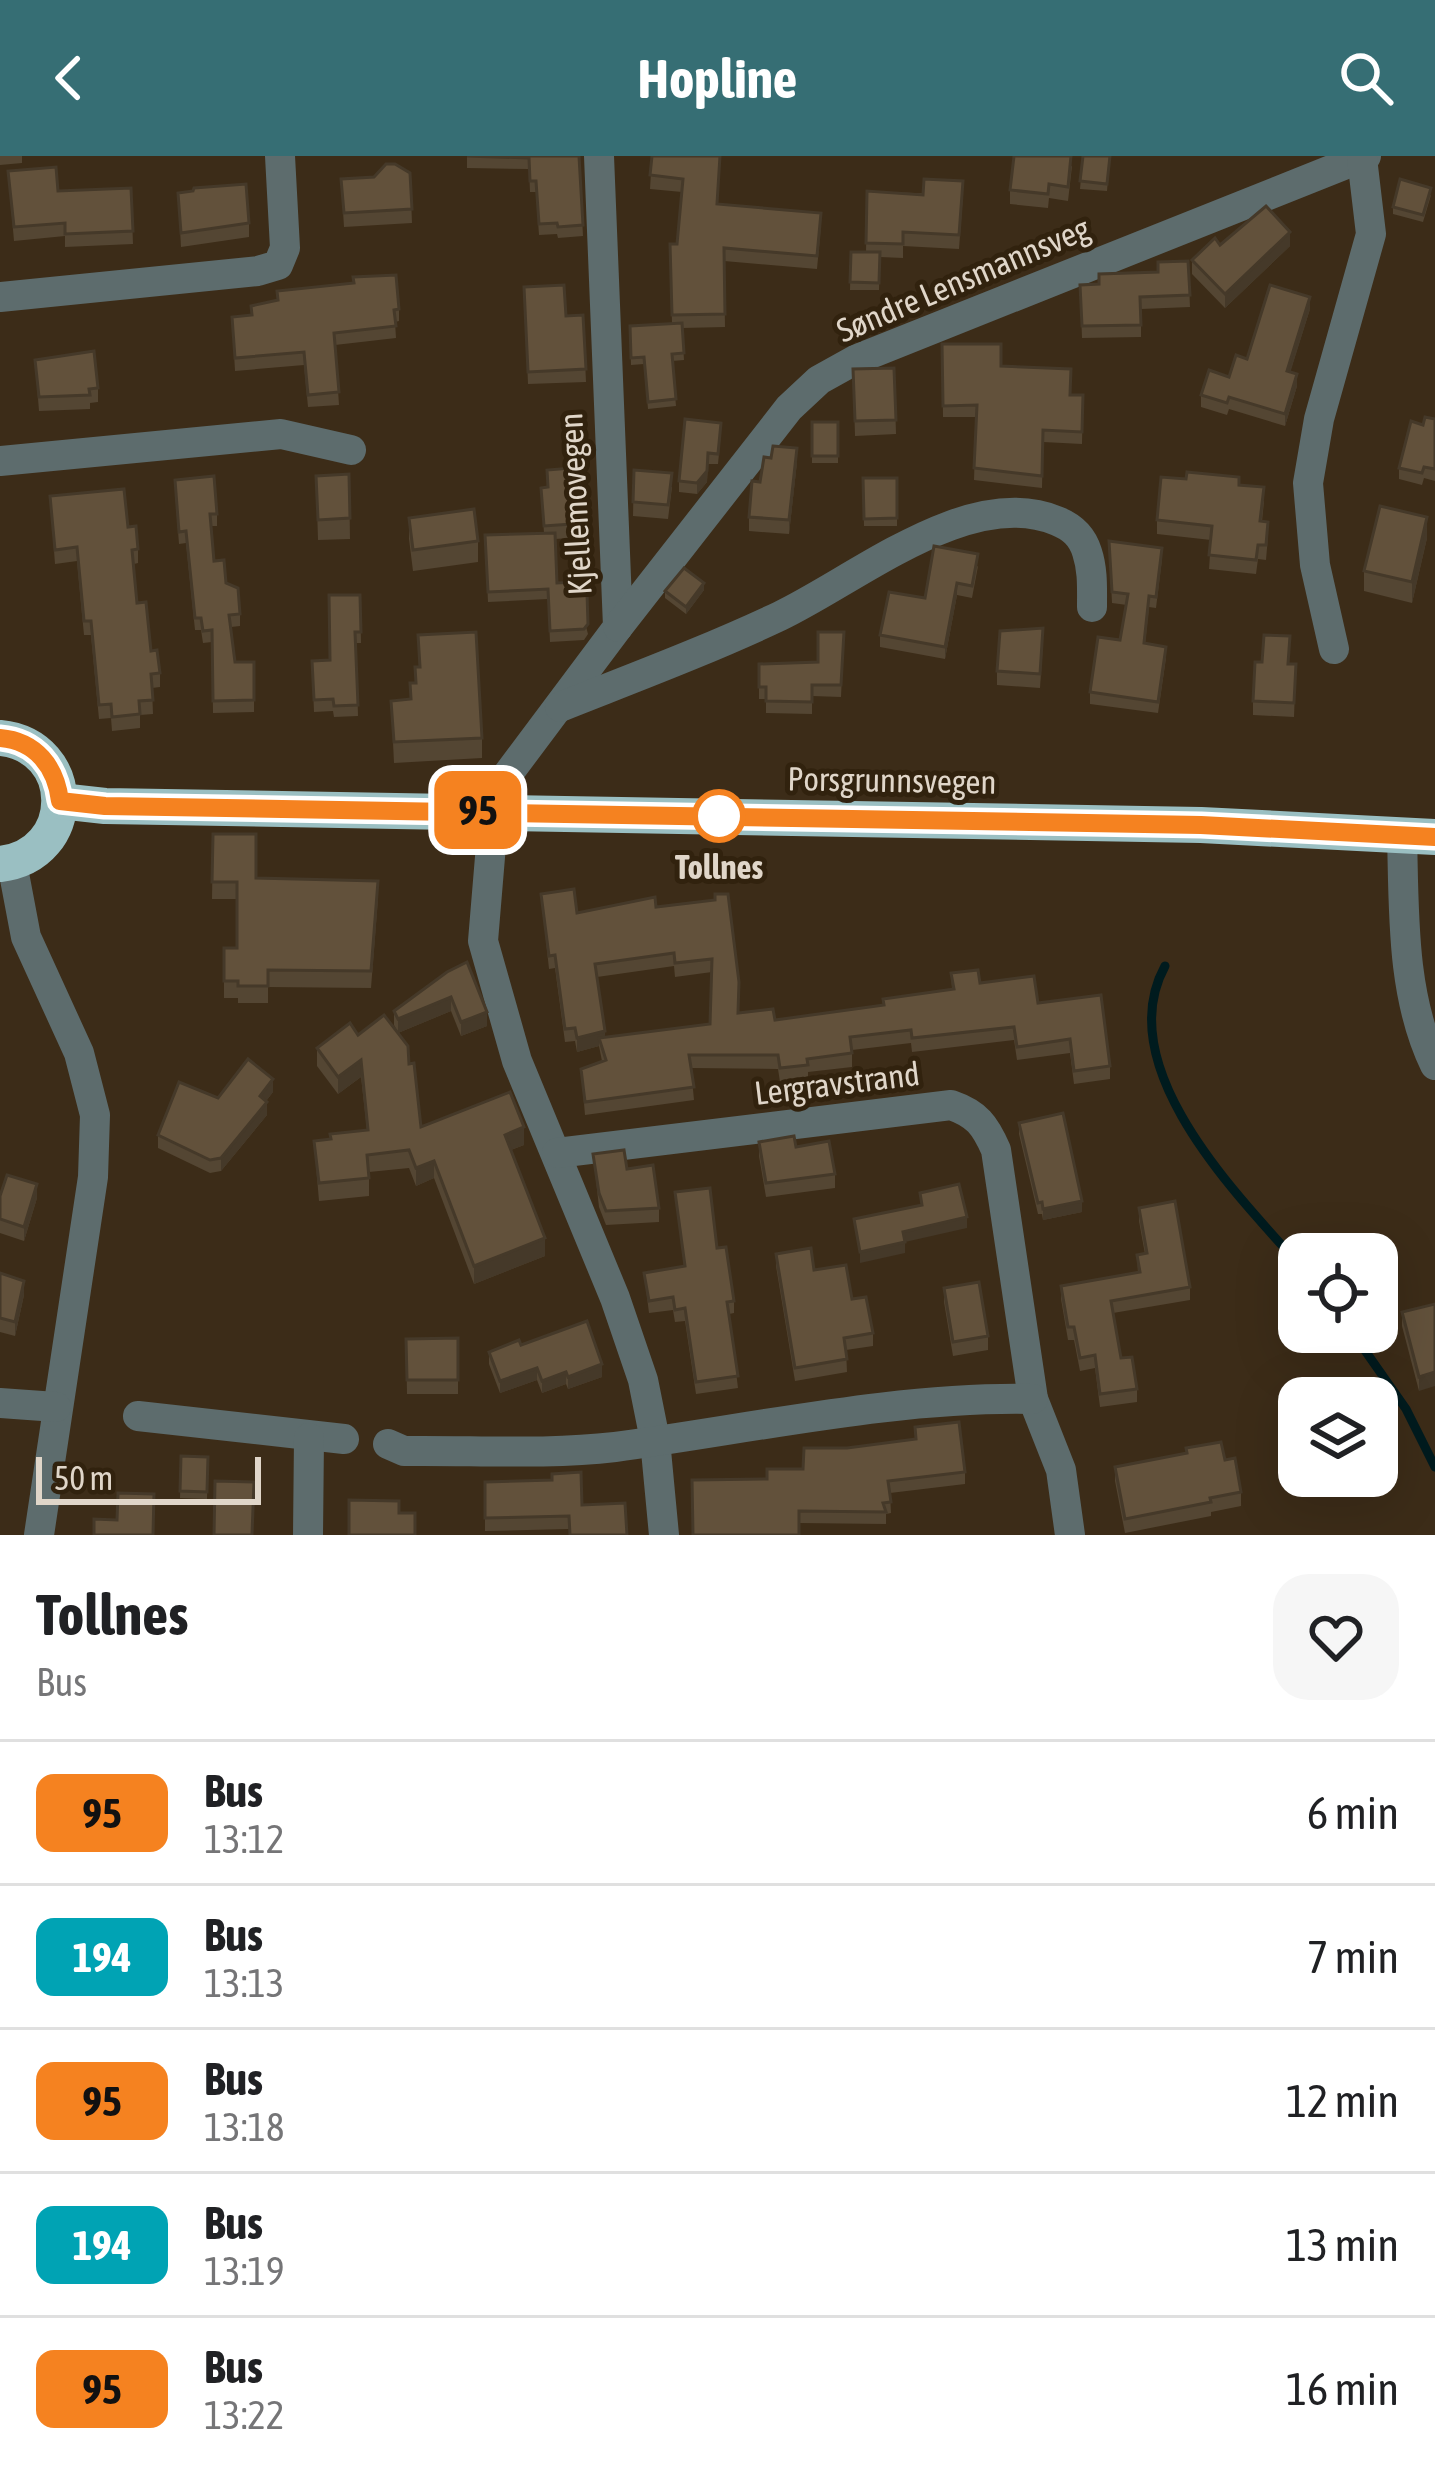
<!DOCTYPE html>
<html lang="en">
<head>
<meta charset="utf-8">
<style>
	body { margin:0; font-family:"Asap Condensed",sans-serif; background:#f6f6f6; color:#202124; height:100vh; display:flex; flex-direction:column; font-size:45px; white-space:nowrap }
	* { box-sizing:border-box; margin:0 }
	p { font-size:39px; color:#757577 }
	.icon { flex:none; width:66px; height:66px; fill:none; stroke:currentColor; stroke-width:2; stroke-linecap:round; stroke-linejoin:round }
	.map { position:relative; height:1379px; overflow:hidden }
	.drawer { display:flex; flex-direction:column; background:#fff; flex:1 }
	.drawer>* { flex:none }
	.badge { padding:0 24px; border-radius:18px; font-size:42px; line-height:78px }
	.fabs { position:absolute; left:1278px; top:1077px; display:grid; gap:24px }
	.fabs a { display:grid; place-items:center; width:120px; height:120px; border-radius:24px; background:#fff; box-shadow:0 12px 48px #0002; font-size:60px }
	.scale { position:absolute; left:36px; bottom:30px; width:225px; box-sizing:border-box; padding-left:12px; border:6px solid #e0d6c9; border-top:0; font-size:33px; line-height:42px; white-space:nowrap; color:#e0d6c9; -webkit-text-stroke:9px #31220e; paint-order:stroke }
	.map>.badge { position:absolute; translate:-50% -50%; box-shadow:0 0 0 6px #fff }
	.round { display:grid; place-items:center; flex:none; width:126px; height:126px; border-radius:36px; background:#f6f6f6 }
	.head { display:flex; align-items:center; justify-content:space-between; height:204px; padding:0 36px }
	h1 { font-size:57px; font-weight:700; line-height:90px }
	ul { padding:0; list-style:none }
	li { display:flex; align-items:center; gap:36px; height:144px; padding:0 36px; border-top:3px solid #e0e0e0 }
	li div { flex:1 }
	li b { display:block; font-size:45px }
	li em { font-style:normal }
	li .badge { min-width:132px; font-weight:700; text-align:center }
	header { display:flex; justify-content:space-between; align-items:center; height:156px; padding:0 36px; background:#366e74; color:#fff; font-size:54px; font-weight:700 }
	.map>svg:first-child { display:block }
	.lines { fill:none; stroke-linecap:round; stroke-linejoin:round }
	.stream { stroke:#001b1e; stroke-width:9 }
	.minor { stroke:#5d6c6d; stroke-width:30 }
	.highway { stroke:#9abfc2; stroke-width:36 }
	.wall { fill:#544633; fill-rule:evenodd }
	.shaded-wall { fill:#453929 }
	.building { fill:#62513b; stroke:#453929; stroke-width:3 }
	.line-casing { stroke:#fff; stroke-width:27 }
	.line { stroke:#f58220; stroke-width:18 }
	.stop-dot { fill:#fff; stroke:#f58220; stroke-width:6 }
	.labels { text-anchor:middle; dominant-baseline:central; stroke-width:10; stroke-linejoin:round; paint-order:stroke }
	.street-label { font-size:33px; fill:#e0d6c9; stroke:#31220e }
	.stop-label { font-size:33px; font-weight:bold; fill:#e0d6c9; stroke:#31220e }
</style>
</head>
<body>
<header><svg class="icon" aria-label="back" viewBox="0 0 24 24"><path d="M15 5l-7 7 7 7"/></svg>Hopline<svg class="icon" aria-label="search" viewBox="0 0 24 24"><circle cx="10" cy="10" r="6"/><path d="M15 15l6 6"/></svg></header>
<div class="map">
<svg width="1435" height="1379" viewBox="0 0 1435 1379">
	<rect width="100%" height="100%" fill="#3c2c18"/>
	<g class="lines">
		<!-- stream -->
		<g class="stream">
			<path d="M1165 810C1110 911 1237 1039 1299 1108"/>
			<polyline points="1352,1176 1406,1253 1435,1311"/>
		</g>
		<!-- minor -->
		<g class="minor">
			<polyline points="599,0 618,471 508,618 492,677 483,785 517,905 615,1142 643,1224 655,1284 664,1379"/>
			<polyline points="0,141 258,115 278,109 285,92 280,0"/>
			<polyline points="0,305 281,278 351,294"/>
			<polyline points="618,471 789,252 819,224 855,204 1366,0"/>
			<polyline points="1334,493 1315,409 1308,327 1319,263 1371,78 1362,2"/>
			<path d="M560 551C633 522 708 494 780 460 856 424 970 328 1057 365 1072 371 1082 380 1087 396 1093 414 1092 432 1092 451"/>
			<path d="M1402 677C1404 754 1401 839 1435 909"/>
			<polyline points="12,707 26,781 79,897 95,959 93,1021 39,1379"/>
			<path d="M557 997 951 949C977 958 985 969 996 994L1033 1243 1061 1314 1070 1379"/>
			<polyline points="0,1247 56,1251"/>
			<polyline points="138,1260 344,1283"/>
			<path d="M388 1288 404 1295C473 1294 546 1299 615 1291 749 1273 898 1240 1033 1243"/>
			<polyline points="308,1379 309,1282"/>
		</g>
		<!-- highway -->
		<g class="highway">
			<path d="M0 582C79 590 79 699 0 708"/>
			<polyline points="60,645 105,650 1201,669 1435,681"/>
		</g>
	</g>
	<!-- wall -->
	<g class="wall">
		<polygon points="0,0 22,0 22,7 0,9"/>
		<polygon points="467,0 579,0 583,80 558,82 557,78 539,79 536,36 530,36 529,13 467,12"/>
		<polygon points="652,0 718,48 821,70 817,113 724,105 725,171 682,172 684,204 672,205 676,250 648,253 644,208 631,209 630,170 672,168 670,88 677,88 682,36 650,33"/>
		<polygon points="1083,0 1110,0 1107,35 1080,33"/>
		<polygon points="1072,10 1068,45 1049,42 1048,52 1010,48 1010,34"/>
		<polygon points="8,15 58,35 131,32 133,88 65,91 65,80 14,85"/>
		<polygon points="410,17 412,67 344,71 341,23"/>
		<polygon points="867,35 963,39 959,93 903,90 903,102 880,101 879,134 850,134 851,96 866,96"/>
		<polygon points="178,37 249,67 249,81 181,91"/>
		<polygon points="1431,39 1423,66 1393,58 1393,51"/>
		<polygon points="1220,89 1290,90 1225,152 1192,118 1192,104"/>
		<polygon points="1188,105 1190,151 1141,153 1141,181 1082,182 1080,129 1099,128 1158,116"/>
		<polygon points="524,131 566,160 583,159 586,226 528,228"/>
		<polygon points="399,153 399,165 395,166 396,182 335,189 339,249 308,251 304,209 235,215 232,161"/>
		<polygon points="1310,153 1290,216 1297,230 1285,270 1229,253 1227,259 1201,251 1201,239 1229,221 1247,203"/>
		<polygon points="942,188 1001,210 1070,239 1083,239 1082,288 1043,286 1042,332 974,324 976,261 943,261"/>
		<polygon points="35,204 98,232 98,246 90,247 90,253 39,255"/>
		<polygon points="894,212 896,278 855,280 853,213"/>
		<polygon points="1435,263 1435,325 1424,322 1422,329 1399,323 1399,312 1423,269"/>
		<rect x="812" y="266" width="26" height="41"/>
		<polygon points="721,277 718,308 708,308 707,326 697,338 679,336 679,325"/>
		<polygon points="797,306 789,378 749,375 749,361 760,326"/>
		<polygon points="547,314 586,367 586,381 555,383 557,427 577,437 588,478 584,484 550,486 548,443 488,446 485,379 544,377 541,332 547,332"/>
		<polygon points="634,314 672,331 668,363 633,360"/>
		<polygon points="349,318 350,383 318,384 316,320"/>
		<polygon points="863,322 897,322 897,370 864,370"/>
		<polygon points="1239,329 1264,345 1262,365 1268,380 1266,404 1258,403 1256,418 1209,413 1211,384 1157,378 1157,364"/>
		<polygon points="175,335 217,358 217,370 211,370 214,405 240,458 240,470 231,471 235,506 254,506 254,556 213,557 212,486 203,487 201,474 195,474 186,387 179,388"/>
		<polygon points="50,340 128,371 138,393 138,407 134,408 137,447 151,495 160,517 160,531 152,532 153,558 140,559 140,572 112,575 111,562 99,563 91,479 84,479 77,405 55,408"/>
		<polygon points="409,362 478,385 478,406 413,415 409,383"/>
		<polygon points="1427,382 1412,447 1364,435 1364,415"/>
		<polygon points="1109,385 1162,403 1156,452 1149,451 1145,488 1166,502 1158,557 1090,548 1090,536 1120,484 1127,449 1112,447"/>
		<polygon points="978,410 972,442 957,439 945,503 880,491 880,479"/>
		<polygon points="704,434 686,458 665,442 665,435"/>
		<polygon points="360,439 361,487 356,487 358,560 334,561 333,555 314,556 312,505 330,504"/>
		<polygon points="844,476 841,541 812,540 812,558 766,557 766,543 759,543 759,508 818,506"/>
		<polygon points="418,479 482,582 482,602 394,607 391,545 410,543 415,527 415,511 419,511"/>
		<polygon points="1043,487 1040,532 997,529 997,515"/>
		<polygon points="1289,508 1296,508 1294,561 1253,559 1253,545"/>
		<polygon points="213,678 256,722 378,742 371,832 268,831 268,847 238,847 238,842 224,842 224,792 237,792 237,743 212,743"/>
		<path d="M541 738 577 757 656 751 715 744 738 857 775 864 883 849 952 833 951 817 1038 847 1110 910V923L1074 928 1070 897 1017 904 1014 884 912 896 911 887 852 894V911L808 916V922L780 926 778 913 691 912 694 944 585 959 581 913 602 905 599 890 577 896 575 885 565 886 555 812 549 813ZM674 810 675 821 712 816 710 868 605 881 597 821Z"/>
		<polygon points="447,816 487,870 461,880 451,855 398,877 394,869 394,855"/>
		<polygon points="358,879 409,908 421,971 524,989 511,994 545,1100 474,1128 434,1022 416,1030 409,1012 369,1016 369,1040 319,1045 314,985 330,983 367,974 361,921 338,938 317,910 317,892"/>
		<polygon points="273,936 266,945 267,959 221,1015 210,1017 158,992 158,979 218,942"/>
		<polygon points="1019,967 1082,1056 1043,1064 1042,1058 1038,1058 1019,978"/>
		<polygon points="759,986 796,991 835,1018 835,1032 766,1041 759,1000"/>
		<polygon points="593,998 659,1052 659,1066 606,1069 599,1051"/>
		<polygon points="675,1036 717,1092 734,1145 734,1157 729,1158 738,1232 696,1238 685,1165 675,1166 673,1154 649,1157 644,1117 684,1110"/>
		<polygon points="0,1040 37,1042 24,1085 0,1077"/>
		<polygon points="1139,1052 1190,1131 1190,1144 1113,1157 1121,1202 1137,1233 1137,1246 1100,1251 1095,1212 1080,1215 1074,1184 1068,1184 1061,1143 1061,1130 1138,1117 1137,1099 1145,1098 1139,1065"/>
		<polygon points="776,1098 814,1114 852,1143 873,1177 873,1190 846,1194 847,1216 795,1225 776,1110"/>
		<polygon points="0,1117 24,1139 15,1180 0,1176"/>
		<polygon points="944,1132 988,1180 988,1194 953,1200 944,1146"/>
		<polygon points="1435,1148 1419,1235 1402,1170 1402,1156"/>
		<polygon points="458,1182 458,1238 407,1238 406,1183"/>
		<polygon points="521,1189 602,1221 568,1233 566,1228 542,1237 537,1224 500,1237 489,1208 489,1196"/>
		<polygon points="915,1271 965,1316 965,1328 890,1337 891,1357 886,1358 886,1368 799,1367 767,1323 803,1313 847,1292 915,1283"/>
		<polygon points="181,1300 208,1301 207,1343 180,1342"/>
		<polygon points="1225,1304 1241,1336 1241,1350 1211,1356 1211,1360 1125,1377 1115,1325 1115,1311"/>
		<polygon points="581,1316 569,1373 485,1375 485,1326 552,1324"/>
	</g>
	<!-- shaded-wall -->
	<g class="shaded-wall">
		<polygon points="1290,76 1290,90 1225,152 1225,138"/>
		<polygon points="1310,141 1310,153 1287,227 1287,215"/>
		<polygon points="1297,218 1297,230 1285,270 1285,258"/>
		<polygon points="797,292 797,306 789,378 789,364"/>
		<polygon points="708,297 707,326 697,338 697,327"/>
		<polygon points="1427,361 1427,382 1412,447 1412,426"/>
		<polygon points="704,427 704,434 686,458 686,451"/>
		<polygon points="957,427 957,439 945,503 945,491"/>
		<polygon points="451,841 451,855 398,877 398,863"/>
		<polygon points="487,856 487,870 461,880 461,866"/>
		<polygon points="605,875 605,888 599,882 599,890 577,896 577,882"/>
		<polygon points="361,904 361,921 338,938 338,921"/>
		<polygon points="273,923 273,936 260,953 260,940"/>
		<polygon points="267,946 267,959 221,1015 221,1002"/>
		<polygon points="524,971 524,989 505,996 505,979"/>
		<polygon points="434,1005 434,1022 416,1030 416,1012"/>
		<polygon points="37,1028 37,1042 24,1085 24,1071"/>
		<polygon points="1082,1045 1082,1056 1043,1064 1043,1053"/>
		<polygon points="967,1061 967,1072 905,1086 905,1097 860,1107 860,1096 903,1076"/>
		<polygon points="545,1082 545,1100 474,1128 474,1110"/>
		<polygon points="24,1125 24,1139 15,1180 15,1166"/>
		<polygon points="602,1208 602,1221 568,1233 568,1221"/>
		<polygon points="537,1212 537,1224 500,1237 500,1225"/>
		<polygon points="566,1216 566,1228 542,1237 542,1225"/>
		<polygon points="1435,1216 1435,1230 1419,1235 1419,1221"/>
	</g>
	<!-- building -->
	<g class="building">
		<polygon points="467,0 579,0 583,69 558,71 557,67 539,68 536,25 530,25 529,2"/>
		<polygon points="652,0 720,0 717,48 821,57 817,100 724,92 725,158 672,159 670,88 677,88 683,23 650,19"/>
		<polygon points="1014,0 1071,0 1068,31 1049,28 1048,38 1010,34"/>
		<polygon points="1083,0 1110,0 1107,28 1080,25"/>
		<polygon points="386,8 395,8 410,17 412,53 344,57 341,23 374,21"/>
		<polygon points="56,11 58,35 131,32 133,75 65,78 65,67 14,71 8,15"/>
		<polygon points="924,23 963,25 959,79 903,76 903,88 866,87 867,35 923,39"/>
		<polygon points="1400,23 1431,32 1423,59 1393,51"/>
		<polygon points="246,28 249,67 181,77 178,37 193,35 194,32"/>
		<polygon points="1266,50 1290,76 1225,138 1192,104 1215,82 1220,89"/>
		<polygon points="851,96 880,96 879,127 850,126"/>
		<polygon points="1188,105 1190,139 1140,141 1141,169 1082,170 1080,129 1099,128 1099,118 1158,116 1158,106"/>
		<polygon points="396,119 399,153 394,154 396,170 334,177 339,236 308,239 304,196 235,202 232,161 252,159 251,150 278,144 277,135 354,127 353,121"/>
		<polygon points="564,129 566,160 583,159 586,213 528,216 524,131"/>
		<polygon points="1270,129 1310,141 1287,215 1297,218 1285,258 1229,241 1227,247 1201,239 1209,214 1229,221 1236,199 1247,203"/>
		<polygon points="682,167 684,197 672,198 676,243 648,246 644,201 631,202 630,170"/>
		<polygon points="942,188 1001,188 1001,210 1071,213 1070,239 1083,239 1082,276 1043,274 1042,320 974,312 977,249 943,250"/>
		<polygon points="94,195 98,232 89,233 90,239 39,241 35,204"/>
		<polygon points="894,212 896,264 855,265 853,213"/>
		<polygon points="1425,261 1435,263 1435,313 1424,311 1422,317 1399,312 1411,265 1423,269"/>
		<polygon points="685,263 721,267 718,298 708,297 707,315 697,327 679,325"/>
		<rect x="812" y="266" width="26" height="34"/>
		<polygon points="773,290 797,292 789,364 749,361 752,325 760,326 764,301 771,302"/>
		<polygon points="583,311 586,367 544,370 541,332 548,331 547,314"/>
		<polygon points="634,314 672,317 668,349 633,346"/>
		<polygon points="1187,316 1239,321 1239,329 1264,331 1260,365 1268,366 1266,389 1258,389 1256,404 1209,399 1212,370 1157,364 1161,321 1186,323"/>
		<polygon points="349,318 350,362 318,364 316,320"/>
		<polygon points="214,320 217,358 210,358 214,405 224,404 226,427 238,432 240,458 229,459 235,506 254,506 254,544 213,545 212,474 203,475 201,462 195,462 186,375 179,376 175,324"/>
		<polygon points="863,322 897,322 897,362 864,363"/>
		<polygon points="124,333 128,371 136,370 138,393 132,394 137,447 146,446 151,495 157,494 160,517 151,518 153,544 139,545 140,558 112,561 111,548 99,549 91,465 84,465 77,391 55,394 50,340"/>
		<polygon points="1380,350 1427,361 1412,426 1364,415"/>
		<polygon points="474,353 478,385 413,394 409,362"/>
		<polygon points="555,377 557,427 577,426 577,437 587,436 588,468 584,473 550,475 548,433 488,436 485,379"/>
		<polygon points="1109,385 1162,392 1156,441 1149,440 1144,487 1166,491 1158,546 1090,536 1098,481 1120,484 1128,438 1112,436"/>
		<polygon points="934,390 978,398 972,430 957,427 945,491 880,479 889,436 925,442"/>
		<polygon points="684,412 704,427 686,451 665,435"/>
		<polygon points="329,439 360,439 361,476 355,476 358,549 334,550 333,543 314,544 312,505 330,504"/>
		<polygon points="1043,472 1040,518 997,515 1000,475"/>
		<polygon points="476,476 482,582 394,586 391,545 411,543 410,527 416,527 415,511 420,511 418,479"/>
		<polygon points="818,476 844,476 841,529 812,529 812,546 766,545 766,531 759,531 759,508 818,506"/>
		<polygon points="1264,479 1290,480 1288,508 1296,508 1294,547 1253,545 1255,506 1262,506"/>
		<polygon points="213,678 256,678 256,722 378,725 371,815 268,814 268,830 238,830 238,825 224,825 224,792 237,792 237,726 212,726"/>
		<polygon points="574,733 577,757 655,741 656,751 715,744 715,738 728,738 739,826 738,857 773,853 775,864 884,849 883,843 954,833 951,817 978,814 980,827 1034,820 1038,847 1101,839 1110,910 1074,915 1070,883 1017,891 1014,871 912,882 911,874 850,881 852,897 807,903 808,909 780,912 778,899 689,899 694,931 585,946 581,913 606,904 599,882 710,868 712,803 675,807 674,797 595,808 605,875 577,882 575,872 565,873 555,799 549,800 541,738"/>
		<polygon points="467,806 487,856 461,866 451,841 398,863 394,855 447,816"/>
		<polygon points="384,859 408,890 409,908 414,907 421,971 510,936 524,971 505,979 545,1082 474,1110 434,1005 416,1012 409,994 367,999 369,1022 319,1027 314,985 331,983 330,978 368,974 361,904 338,921 317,892 350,867 358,879"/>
		<polygon points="248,903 273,923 260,940 267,946 221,1002 210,1004 158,979 179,926 218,942"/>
		<polygon points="1063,957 1082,1045 1043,1053 1042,1046 1038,1047 1019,967"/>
		<polygon points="794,980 796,991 829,985 835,1018 766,1027 759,986"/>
		<polygon points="624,994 627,1013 653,1009 659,1052 606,1055 599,1037 593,998"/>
		<polygon points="7,1019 37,1028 24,1071 0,1063 0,1040"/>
		<polygon points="959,1028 967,1061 903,1076 905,1086 860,1096 854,1063 922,1049 920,1037"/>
		<polygon points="710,1032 717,1092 726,1091 734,1145 727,1146 738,1220 696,1226 685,1152 675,1154 673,1141 649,1145 644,1117 685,1110 675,1036"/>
		<polygon points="1175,1045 1190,1131 1111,1145 1121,1202 1132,1201 1137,1233 1100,1238 1095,1199 1080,1202 1074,1171 1068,1171 1061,1130 1140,1116 1137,1099 1147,1097 1139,1052"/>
		<polygon points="811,1092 814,1114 846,1109 852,1143 866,1141 873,1177 844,1182 847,1203 795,1212 776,1098"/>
		<polygon points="0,1117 24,1125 15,1166 0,1162"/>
		<polygon points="979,1126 988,1180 953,1186 944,1132"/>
		<polygon points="1435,1148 1435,1216 1419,1221 1402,1156"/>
		<polygon points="587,1165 602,1208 568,1221 566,1216 542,1225 537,1212 500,1225 489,1196 519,1184 521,1189"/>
		<polygon points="458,1182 458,1224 407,1224 406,1183"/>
		<polygon points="959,1266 965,1316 888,1325 891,1346 883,1347 886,1356 799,1355 799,1379 693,1379 692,1324 767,1323 767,1313 803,1313 804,1292 847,1292 916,1283 915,1271"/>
		<polygon points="1221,1286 1225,1304 1235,1302 1241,1336 1210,1342 1211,1346 1125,1363 1115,1311 1187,1297 1186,1292"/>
		<polygon points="181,1300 208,1301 207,1336 180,1335"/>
		<polygon points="581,1316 582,1349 625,1347 627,1379 570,1379 569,1360 485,1362 485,1326 552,1324 552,1318"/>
		<polygon points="215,1325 254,1326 252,1379 214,1379"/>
		<polygon points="118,1337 154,1338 153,1379 94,1379 94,1363 117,1364"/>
		<polygon points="349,1344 399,1345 399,1357 415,1357 415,1379 349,1379"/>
	</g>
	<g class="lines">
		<!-- line casing -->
		<g class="line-casing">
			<path id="line" d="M0 582C36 585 56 611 60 645L105 650 1201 669 1435 681"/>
		</g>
		<!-- line -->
		<use href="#line" class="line"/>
	</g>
	<!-- markers -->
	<circle class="stop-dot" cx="719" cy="660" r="24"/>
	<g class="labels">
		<!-- street labels -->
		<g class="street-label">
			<text transform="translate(963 123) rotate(-23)">Søndre Lensmannsveg</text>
			<text transform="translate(575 348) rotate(-93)">Kjellemovegen</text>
			<text transform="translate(892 624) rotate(1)">Porsgrunnsvegen</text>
			<text transform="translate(837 927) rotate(-7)">Lergravstrand</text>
		</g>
		<!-- stop labels -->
		<g class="stop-label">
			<text x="719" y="711">Tollnes</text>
		</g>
	</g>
</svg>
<div class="fabs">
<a><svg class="icon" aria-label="locate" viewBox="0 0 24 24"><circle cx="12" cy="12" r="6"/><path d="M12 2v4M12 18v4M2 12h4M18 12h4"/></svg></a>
<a><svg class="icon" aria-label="layers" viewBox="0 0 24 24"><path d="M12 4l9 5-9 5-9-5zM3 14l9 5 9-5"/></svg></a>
</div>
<div class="scale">50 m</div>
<b class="badge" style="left:478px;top:654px;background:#f58220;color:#111">95</b>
</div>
<section class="drawer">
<div class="head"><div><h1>Tollnes</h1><p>Bus</p></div><a class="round"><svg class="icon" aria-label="heart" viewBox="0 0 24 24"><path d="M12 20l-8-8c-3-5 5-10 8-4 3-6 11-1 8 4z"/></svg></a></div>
<ul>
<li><span class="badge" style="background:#f58220;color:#111">95</span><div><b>Bus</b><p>13:12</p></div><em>6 min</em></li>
<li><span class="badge" style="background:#00a3b4;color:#fff">194</span><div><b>Bus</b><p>13:13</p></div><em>7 min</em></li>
<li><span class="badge" style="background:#f58220;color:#111">95</span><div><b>Bus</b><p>13:18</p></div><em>12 min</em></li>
<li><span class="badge" style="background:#00a3b4;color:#fff">194</span><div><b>Bus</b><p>13:19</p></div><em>13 min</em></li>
<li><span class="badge" style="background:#f58220;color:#111">95</span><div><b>Bus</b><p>13:22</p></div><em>16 min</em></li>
</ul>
</section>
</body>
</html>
